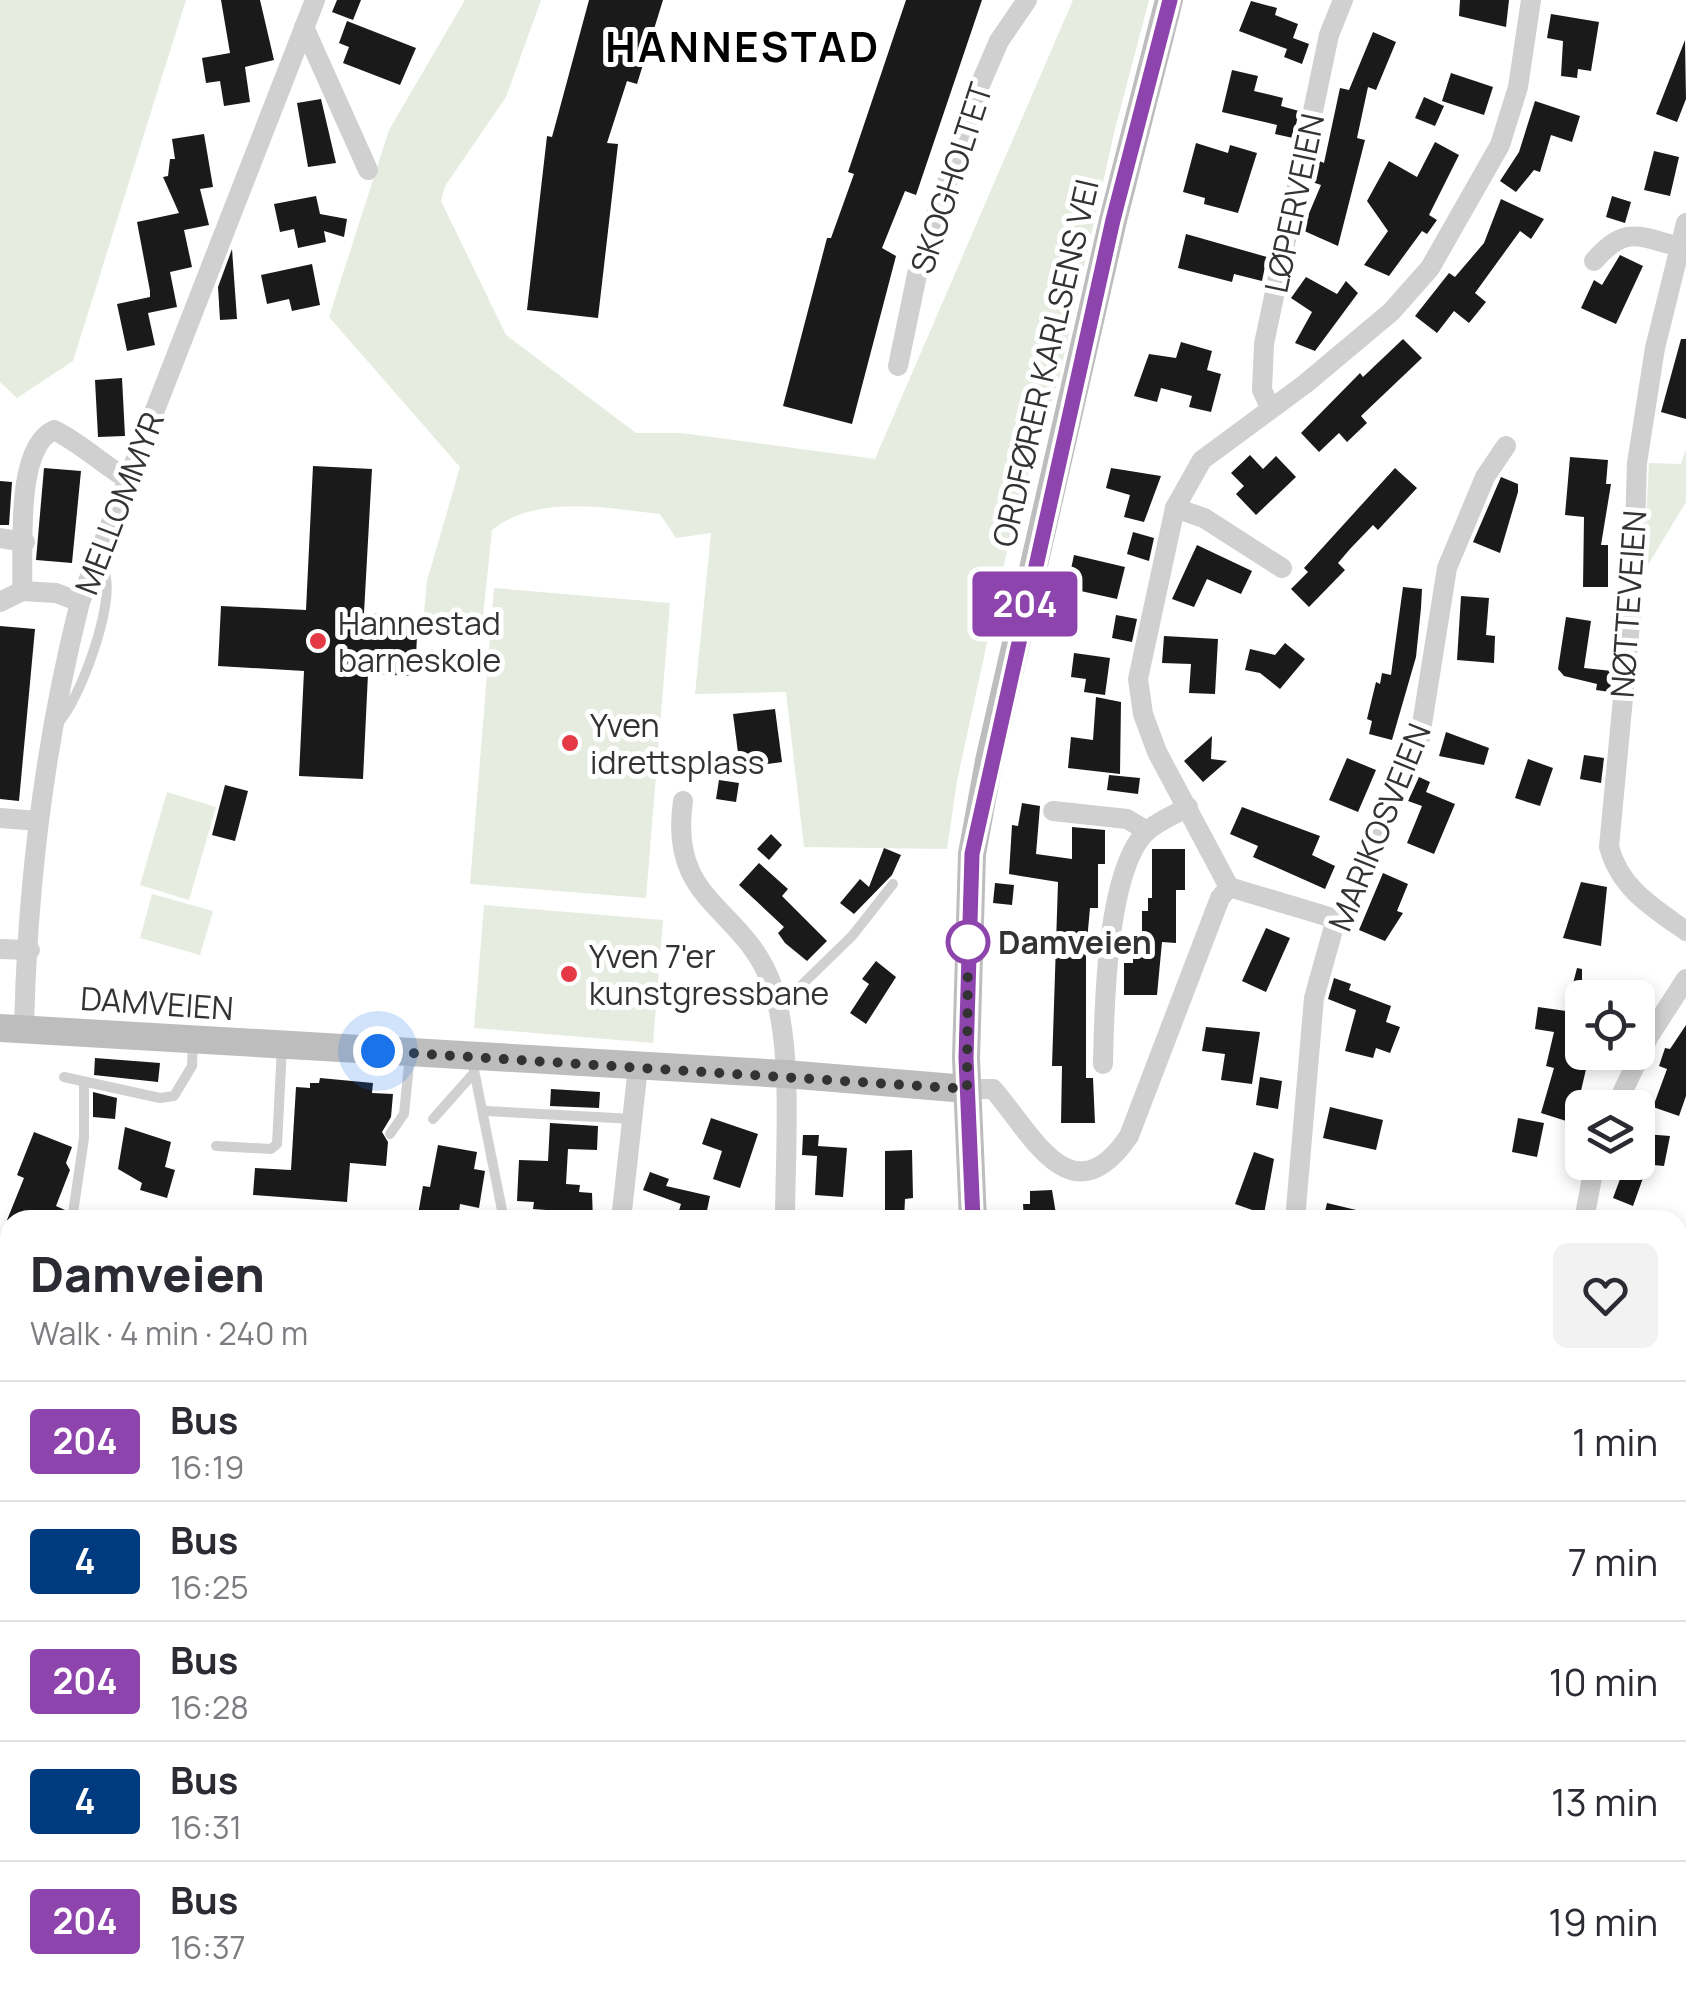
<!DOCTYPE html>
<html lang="en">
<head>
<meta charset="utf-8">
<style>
	body { margin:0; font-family:Manrope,sans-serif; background:#f2f2f3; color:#2b2b33; height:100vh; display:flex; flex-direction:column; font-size:38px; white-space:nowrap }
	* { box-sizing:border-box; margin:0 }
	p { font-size:32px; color:#7c7c81 }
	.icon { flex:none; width:55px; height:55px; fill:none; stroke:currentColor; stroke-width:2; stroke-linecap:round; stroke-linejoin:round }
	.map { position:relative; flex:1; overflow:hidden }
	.side { position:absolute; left:0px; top:1210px; width:1688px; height:790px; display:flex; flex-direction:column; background:#fff; border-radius:30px 30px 0 0; box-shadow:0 5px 15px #0003 }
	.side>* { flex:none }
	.badge { padding:0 20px; border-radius:8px; font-size:35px; line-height:65px }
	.buttons { position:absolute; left:1565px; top:980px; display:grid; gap:20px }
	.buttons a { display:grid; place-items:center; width:90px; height:90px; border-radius:15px; background:#fff; box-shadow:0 5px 15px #0003; font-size:50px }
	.you { position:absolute; width:50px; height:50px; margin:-25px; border:8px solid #fff; border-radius:50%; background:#1a73e8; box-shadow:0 0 0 15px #1a73e833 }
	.map>.badge { position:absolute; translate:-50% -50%; box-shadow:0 0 0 5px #fff }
	.round { display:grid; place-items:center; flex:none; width:105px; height:105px; border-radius:15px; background:#f2f2f3 }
	.summary { display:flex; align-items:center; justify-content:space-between; height:170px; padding:0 30px }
	h1 { font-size:48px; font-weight:800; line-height:75px }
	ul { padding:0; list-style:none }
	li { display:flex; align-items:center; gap:30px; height:120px; padding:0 30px; border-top:2px solid #e1e1e2 }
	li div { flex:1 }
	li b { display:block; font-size:38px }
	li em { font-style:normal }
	li .badge { min-width:110px; font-weight:700; text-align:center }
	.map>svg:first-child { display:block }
	.green { fill:#e6ecdf }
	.building { fill:#1a1a1a }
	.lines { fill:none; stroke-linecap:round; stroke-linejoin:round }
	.lane { stroke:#d0d0d0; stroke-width:10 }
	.street { stroke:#d0d0d0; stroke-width:20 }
	.secondary { stroke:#bdbdbd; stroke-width:28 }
	.line-casing { stroke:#fff; stroke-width:22 }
	.line { stroke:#8e44ad; stroke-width:15 }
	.walk { stroke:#333; stroke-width:10; stroke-dasharray:0 18 }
	.poi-dot { fill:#e63946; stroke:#fff; stroke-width:4 }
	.stop-dot { fill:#fff; stroke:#8e44ad; stroke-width:5 }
	.labels { text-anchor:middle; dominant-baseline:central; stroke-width:10; stroke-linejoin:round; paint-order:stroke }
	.street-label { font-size:32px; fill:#333; stroke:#fff }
	.poi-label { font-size:32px; fill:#333; stroke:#fff; text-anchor:start }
	.stop-label { font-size:32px; font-weight:bold; fill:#333; stroke:#fff; text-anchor:start }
	.district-label { font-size:42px; font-weight:bold; letter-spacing:2.5px; fill:#000; stroke:#fff }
</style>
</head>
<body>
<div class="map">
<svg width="1686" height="2000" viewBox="0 0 1686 2000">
	<rect width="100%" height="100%" fill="#fff"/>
	<!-- green -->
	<g class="green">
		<polygon points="0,0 186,0 73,361 17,398 0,382"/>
		<path d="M465 0H541L506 97 445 186 441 201 506 335 636 433H681L875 459 1073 0H1149L1114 133 1059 378 1013 523 957 781 947 849 804 847 786 692 695 694 711 533 676 538 660 514C606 508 537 494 492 530L481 635 422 634 427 581 460 467 329 317 389 130Z"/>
		<polygon points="1686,449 1686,502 1643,573 1649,463 1681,464"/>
		<polygon points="494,588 670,603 646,898 470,884"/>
		<polygon points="167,792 216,807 189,900 140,885"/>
		<polygon points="152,894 213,911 200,955 140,938"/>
		<polygon points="484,905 663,920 653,1043 474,1028"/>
	</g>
	<!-- building -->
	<g class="building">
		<polygon points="221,0 260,0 274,60 245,67 250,102 224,106 220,81 206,83 202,58 230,53"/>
		<polygon points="337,0 361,0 353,20 332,12"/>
		<polygon points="589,0 663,0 637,84 627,81 607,143 618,144 598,318 527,310 547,136 552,137"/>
		<polygon points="906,0 982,0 916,195 905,191 882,248 896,256 852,424 783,406 827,238 831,238 854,174 848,172"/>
		<polygon points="1460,0 1509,0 1506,27 1459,16"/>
		<polygon points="1251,1 1277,8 1275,15 1298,24 1293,38 1309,44 1302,64 1284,57 1287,49 1239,31"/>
		<polygon points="1551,14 1599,22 1591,71 1578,69 1577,78 1561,76 1563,41 1547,38"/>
		<polygon points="347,21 416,48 400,85 343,63 349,47 339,43"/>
		<polygon points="1373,32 1396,42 1376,90 1368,87 1357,138 1365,140 1338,246 1302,230 1321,185 1312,182 1317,160 1324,163 1340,88 1349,90"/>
		<polygon points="1685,40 1686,99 1677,122 1656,114"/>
		<polygon points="1232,70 1258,76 1254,91 1283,98 1281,106 1299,111 1293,138 1275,134 1277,125 1222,112"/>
		<polygon points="1451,73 1493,87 1484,115 1442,101"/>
		<polygon points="1424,97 1444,106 1435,126 1415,118"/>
		<polygon points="321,99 336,163 308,167 297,103"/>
		<polygon points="1535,101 1580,116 1572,142 1551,135 1540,172 1534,170 1516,192 1500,181 1519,152"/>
		<polygon points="204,134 213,187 200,189 209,225 184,230 192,267 170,272 177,307 148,313 155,345 127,351 117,304 150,297 150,291 137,222 179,213 163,177 168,176 170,159 175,159 172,139"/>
		<polygon points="1435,142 1459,155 1429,215 1437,220 1427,234 1422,231 1389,276 1364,265 1388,231 1367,201 1389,161 1417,177"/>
		<polygon points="1196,143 1228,153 1230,145 1257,153 1238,213 1204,204 1205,198 1183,192"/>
		<polygon points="1654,151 1679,157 1670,196 1644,190"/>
		<polygon points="316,196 320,214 347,219 344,237 324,231 326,242 298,248 294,229 280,232 274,204"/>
		<polygon points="1612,196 1631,202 1625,223 1606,217"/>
		<polygon points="1501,199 1544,219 1531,239 1520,231 1475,293 1486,302 1469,323 1454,311 1437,333 1415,316 1449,273 1455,277 1484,243"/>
		<polygon points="1186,234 1267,257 1262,281 1234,274 1232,282 1178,268"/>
		<polygon points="232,249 237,319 220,320 218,287"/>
		<polygon points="1620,255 1643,266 1616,324 1581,308 1594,280 1602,285"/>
		<polygon points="312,264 320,305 292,311 289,299 267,304 261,275"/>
		<polygon points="1306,277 1337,294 1346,281 1358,293 1315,351 1295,343 1312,312 1291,298"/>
		<polygon points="1403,339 1422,358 1361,416 1367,423 1347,442 1339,433 1319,452 1301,433 1360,373 1363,377"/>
		<polygon points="1681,339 1686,339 1686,419 1661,412"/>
		<polygon points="1181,342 1212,351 1207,370 1221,374 1211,412 1189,407 1192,396 1161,388 1157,402 1134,396 1149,354 1176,358"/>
		<polygon points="122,378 125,436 98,437 95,380"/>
		<polygon points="1250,455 1263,469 1276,456 1296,477 1256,515 1236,494 1244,486 1231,473"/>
		<polygon points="1570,457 1608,460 1606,484 1611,484 1601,545 1608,545 1608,587 1583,587 1584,517 1565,515"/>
		<polygon points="313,466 372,469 364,613 418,616 415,676 368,674 363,779 299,776 304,671 218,666 221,606 306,610"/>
		<polygon points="44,468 81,471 72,563 36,560"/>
		<polygon points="1111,468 1161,476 1144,522 1124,517 1130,495 1106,488"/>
		<polygon points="1395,468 1417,488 1378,530 1373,525 1350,549 1338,563 1345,570 1309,607 1291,589 1308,572 1304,568"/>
		<polygon points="1501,477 1518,484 1518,492 1500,553 1473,542"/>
		<polygon points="0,481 12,482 9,525 0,525"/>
		<polygon points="1133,532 1154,538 1149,561 1127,554"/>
		<polygon points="1197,545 1252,571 1241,594 1207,579 1194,607 1172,599"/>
		<polygon points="1074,555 1125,567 1117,599 1067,588"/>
		<polygon points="1403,587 1422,589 1421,608 1416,657 1392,740 1369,734 1372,721 1367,719 1376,682 1380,684 1382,673 1391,675"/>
		<polygon points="1461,596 1489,598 1486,635 1495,636 1494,663 1457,660"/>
		<polygon points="1116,615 1137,619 1132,642 1112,638"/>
		<polygon points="1566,617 1591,621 1584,668 1612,671 1610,692 1596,690 1597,684 1564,676 1558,669"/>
		<polygon points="0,626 35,629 19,801 0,799"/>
		<polygon points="1164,636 1218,639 1215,694 1189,693 1191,664 1162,663"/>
		<polygon points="1285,643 1305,659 1280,689 1260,673 1245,670 1250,649 1275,655"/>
		<polygon points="1074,653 1110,658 1105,695 1084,692 1086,679 1071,677"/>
		<polygon points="1096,697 1121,702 1120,774 1068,768 1071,737 1093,740"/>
		<polygon points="775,709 782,762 740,768 733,714"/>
		<polygon points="1446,732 1489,748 1484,765 1439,756"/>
		<polygon points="1212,736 1211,759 1227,761 1203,782 1184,761"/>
		<polygon points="1584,755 1604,758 1601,783 1580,779"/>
		<polygon points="1347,758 1376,770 1358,812 1329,800"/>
		<polygon points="1528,759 1553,768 1540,806 1515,798"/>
		<polygon points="1109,775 1140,778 1138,794 1107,790"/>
		<polygon points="1419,777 1430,782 1426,792 1455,804 1434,854 1407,843 1422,806 1408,801"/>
		<polygon points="719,780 739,783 736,802 716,799"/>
		<polygon points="225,785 248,791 235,841 212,835"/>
		<polygon points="1022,803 1040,806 1036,854 1072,859 1072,827 1105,830 1105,864 1098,864 1098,908 1090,908 1086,952 1086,1078 1093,1078 1095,1123 1061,1123 1062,1066 1052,1066 1058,882 1009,874 1012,825 1018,826"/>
		<polygon points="1242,807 1320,836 1312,855 1335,866 1325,889 1253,857 1258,846 1230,834"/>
		<polygon points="771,834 782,845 769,860 757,849"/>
		<polygon points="884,848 901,855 892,875 854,914 840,903 860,879 869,887"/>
		<polygon points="1152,849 1185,849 1185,890 1176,890 1176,943 1162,942 1157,995 1124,995 1124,963 1133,963 1133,951 1142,951 1142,911 1148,911 1148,898 1152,898"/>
		<polygon points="759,863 788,889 782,896 827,941 807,961 785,943 778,933 784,927 739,885"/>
		<polygon points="1383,873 1408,884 1397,911 1403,913 1385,941 1359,930"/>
		<polygon points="1581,882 1607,887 1601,946 1563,938"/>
		<polygon points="995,883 1014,885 1012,905 993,903"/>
		<polygon points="1266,928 1290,938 1266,992 1242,981"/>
		<polygon points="876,961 896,977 866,1024 850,1013 869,984 862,979"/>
		<polygon points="1577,968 1582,969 1582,1052 1590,1052 1580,1095 1582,1126 1541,1113 1554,1068 1546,1066 1554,1032 1535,1029 1538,1007 1566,1011"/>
		<polygon points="1334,978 1351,984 1349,990 1391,1006 1386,1022 1400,1027 1390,1053 1376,1048 1373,1058 1345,1051 1356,1010 1328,999"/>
		<polygon points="1686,1025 1686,1096 1679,1116 1653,1107 1667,1069 1659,1066 1665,1048 1670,1049"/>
		<polygon points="1206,1027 1260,1032 1252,1084 1221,1080 1225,1054 1202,1051"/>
		<polygon points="95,1058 160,1063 158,1082 94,1075"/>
		<polygon points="1260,1077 1282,1081 1278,1109 1256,1105"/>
		<polygon points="320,1078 373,1083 372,1093 393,1094 391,1117 382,1132 388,1142 386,1166 350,1163 347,1202 253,1195 255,1168 291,1170 296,1087 310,1088 310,1083 319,1083"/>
		<polygon points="551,1089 600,1092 599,1108 550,1106"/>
		<polygon points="93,1092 117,1098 115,1119 93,1117"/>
		<polygon points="1330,1107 1383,1120 1376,1150 1323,1138"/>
		<polygon points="711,1118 758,1134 740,1188 713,1179 722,1151 702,1144"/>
		<polygon points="1518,1118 1544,1123 1537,1157 1512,1152"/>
		<polygon points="550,1123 598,1126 597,1150 568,1149 566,1184 580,1185 579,1192 592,1193 593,1220 546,1217 546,1210 533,1209 534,1202 517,1201 519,1160 548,1161"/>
		<polygon points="125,1127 171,1142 165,1167 175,1170 167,1198 140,1190 142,1183 118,1169"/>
		<polygon points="34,1132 72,1147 66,1163 70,1170 56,1206 65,1210 63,1220 7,1220 24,1178 17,1175"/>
		<polygon points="1645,1134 1670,1136 1664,1166 1642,1164"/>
		<polygon points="803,1135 819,1135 818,1146 847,1148 843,1197 815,1195 817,1156 802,1155"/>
		<polygon points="438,1145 477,1152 474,1169 485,1171 479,1208 460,1204 458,1220 417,1220 423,1186 430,1187"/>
		<polygon points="912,1150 913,1198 905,1199 904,1220 885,1220 885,1151"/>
		<polygon points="1254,1152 1274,1159 1264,1214 1235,1204"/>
		<polygon points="1623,1171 1643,1178 1633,1206 1613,1198"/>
		<polygon points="650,1172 669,1179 666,1186 710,1196 705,1220 678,1214 681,1204 643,1190"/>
		<polygon points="1052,1190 1057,1220 1024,1220 1023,1204 1030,1204 1030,1191"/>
		<polygon points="1327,1203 1373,1214 1372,1220 1323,1220"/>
	</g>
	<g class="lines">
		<!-- lane -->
		<g class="lane">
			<path d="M57 724C79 703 115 604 105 575L93 570"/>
			<polyline points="778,1008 852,936 893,884"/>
			<polyline points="472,1060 504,1220"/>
			<polyline points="64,1077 160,1098 174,1096 192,1066 193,1041"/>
			<polyline points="486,1111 633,1119"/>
			<polyline points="433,1119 472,1075"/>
			<polyline points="390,1134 404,1114 410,1055"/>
			<polyline points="216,1146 271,1149 277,1144 282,1047"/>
			<polyline points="72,1220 84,1138 84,1082"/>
			<polyline points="1431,1990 1433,2000"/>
			<polyline points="1577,2000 1577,1990"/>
		</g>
		<!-- street -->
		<g class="street">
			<polyline points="304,27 368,170"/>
			<path d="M1686 223 1655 348 1637 463 1633 592 1609 847C1620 888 1652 907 1686 931"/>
			<path d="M1594 261C1625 225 1638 236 1680 247"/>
			<polyline points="898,366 918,270 977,92 999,41 1027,0"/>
			<polyline points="1270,407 1262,390 1264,344 1329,35 1343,0"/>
			<polyline points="1175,508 1204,518 1282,568"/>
			<polyline points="0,538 25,542"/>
			<polyline points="22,591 56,593 80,602"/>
			<path d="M0 602 22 591C24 551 14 448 54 430 82 444 102 464 129 480"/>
			<path d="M683 801C668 904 743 905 772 985 794 1047 785 1153 785 1220"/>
			<polyline points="1053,811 1127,819 1147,831"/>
			<polyline points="0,818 39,821"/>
			<polyline points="1229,887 1157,752 1143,714 1138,679 1175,508 1202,460 1305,384 1391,312 1430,268 1500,145 1518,87 1531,0"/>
			<polyline points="0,949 30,950"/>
			<path d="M24 1030C27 886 45 741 80 602L315 0"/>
			<path d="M1103 1064C1104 1011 1106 867 1148 830 1159 821 1175 814 1188 807"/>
			<path d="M967 1089H993C1032 1134 1072 1220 1129 1136L1220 898 1229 887 1336 919"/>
			<polyline points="1615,1108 1649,1036 1686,979"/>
			<polyline points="621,1220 638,1067"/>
			<polyline points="1295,1220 1314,998 1336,919 1346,907 1419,743 1447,568 1485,477 1506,446"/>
			<polyline points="1584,1220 1595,1162"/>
			<polyline points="0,1352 10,1362"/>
			<polyline points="0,1412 10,1399"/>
			<polyline points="1678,1630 1686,1619"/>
			<polyline points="1678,1888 1686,1889"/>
			<polyline points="613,1990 613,2000"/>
			<polyline points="91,2000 93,1990"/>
			<polyline points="237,2000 240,1990"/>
			<polyline points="802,2000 804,1990"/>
			<polyline points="924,2000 931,1990"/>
			<polyline points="1201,2000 1202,1990"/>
		</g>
		<!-- secondary -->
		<g class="secondary">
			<polyline points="0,1028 785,1074 967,1089"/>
			<polyline points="973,1220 966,1058 972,854 989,761 1113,220 1169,0"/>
			<polyline points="1639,2000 1640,1990"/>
		</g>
	</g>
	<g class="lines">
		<!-- line casing -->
		<g class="line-casing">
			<polyline id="line" points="973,1220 966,1058 972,854 1113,220 1170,0"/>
		</g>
		<!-- line -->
		<use href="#line" class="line"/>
		<!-- walk -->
		<polyline class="walk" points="378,1051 967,1089 968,942"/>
	</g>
	<!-- markers -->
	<g class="poi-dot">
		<circle cx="318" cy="641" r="10"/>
		<circle cx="570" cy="743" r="10"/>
		<circle cx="569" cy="974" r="10"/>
	</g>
	<circle class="stop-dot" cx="968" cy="942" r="20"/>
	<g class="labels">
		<!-- street labels -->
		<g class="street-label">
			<text transform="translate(951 178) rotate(-72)">SKOGHOLTET</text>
			<text transform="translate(1294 203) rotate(-78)">LØPERVEIEN</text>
			<text transform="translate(1045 363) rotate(-77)">ORDFØRER KARLSENS VEI</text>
			<text transform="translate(119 503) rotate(-69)">MELLOMMYR</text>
			<text transform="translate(1628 604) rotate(-86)">NØTTEVEIEN</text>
			<text transform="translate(1379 827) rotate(-68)">MARIKOSVEIEN</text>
			<text transform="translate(157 1003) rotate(4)">DAMVEIEN</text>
		</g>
		<!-- poi labels -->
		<g class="poi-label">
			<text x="338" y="623">Hannestad<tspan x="338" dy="37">barneskole</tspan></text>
			<text x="590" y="725">Yven<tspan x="590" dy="37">idrettsplass</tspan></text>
			<text x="589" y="956">Yven 7'er<tspan x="589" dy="37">kunstgressbane</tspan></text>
		</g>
		<!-- stop labels -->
		<g class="stop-label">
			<text x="998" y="942">Damveien</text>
		</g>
		<!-- district labels -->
		<g class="district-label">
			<text x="743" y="46">HANNESTAD</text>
		</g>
	</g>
</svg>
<div class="buttons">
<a><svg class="icon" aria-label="locate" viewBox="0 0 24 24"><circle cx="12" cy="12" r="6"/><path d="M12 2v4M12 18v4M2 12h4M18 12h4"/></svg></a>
<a><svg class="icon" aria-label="layers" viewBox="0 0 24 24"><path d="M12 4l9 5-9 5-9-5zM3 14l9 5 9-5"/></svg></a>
</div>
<div class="you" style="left:378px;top:1051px"></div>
<b class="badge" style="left:1025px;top:604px;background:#8e44ad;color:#fff">204</b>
<section class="side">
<div class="summary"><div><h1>Damveien</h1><p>Walk · 4 min · 240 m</p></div><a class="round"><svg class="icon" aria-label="heart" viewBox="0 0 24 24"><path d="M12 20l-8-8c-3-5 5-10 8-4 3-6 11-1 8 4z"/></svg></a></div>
<ul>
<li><span class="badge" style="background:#8e44ad;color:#fff">204</span><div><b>Bus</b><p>16:19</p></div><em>1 min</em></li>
<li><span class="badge" style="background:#003b80;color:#fff">4</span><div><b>Bus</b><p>16:25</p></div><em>7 min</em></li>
<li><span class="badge" style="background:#8e44ad;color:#fff">204</span><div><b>Bus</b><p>16:28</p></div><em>10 min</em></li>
<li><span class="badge" style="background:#003b80;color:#fff">4</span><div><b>Bus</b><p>16:31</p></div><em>13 min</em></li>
<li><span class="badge" style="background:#8e44ad;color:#fff">204</span><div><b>Bus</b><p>16:37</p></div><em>19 min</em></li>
</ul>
</section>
</div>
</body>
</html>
